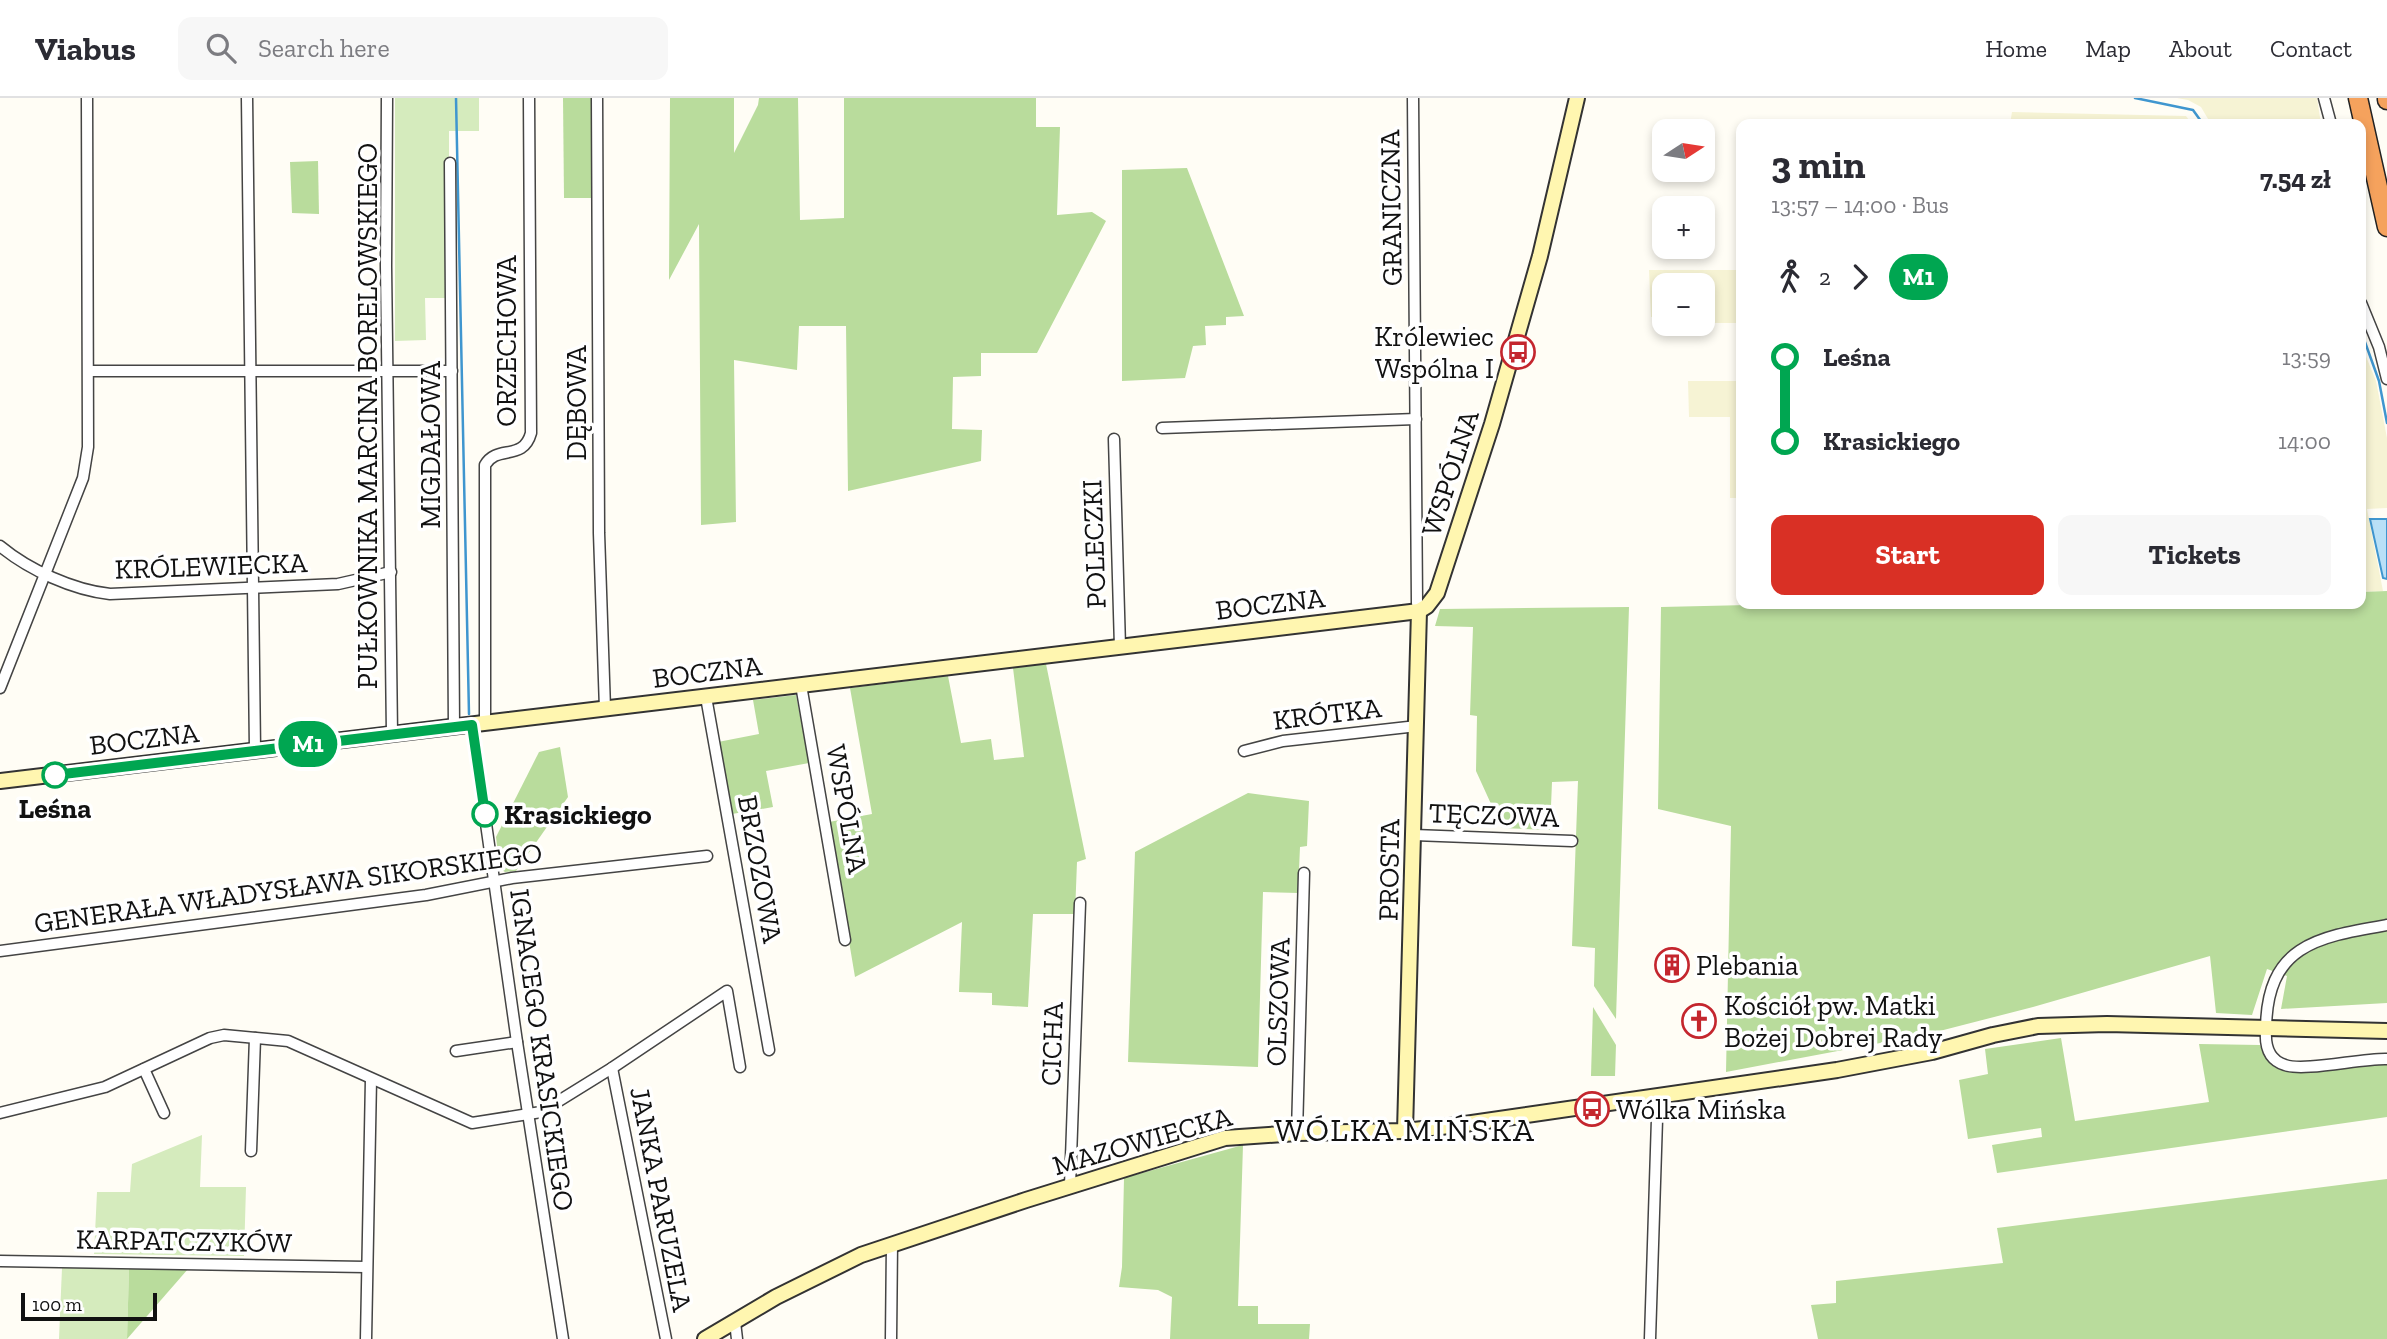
<!DOCTYPE html>
<html lang="en">
<head>
<meta charset="utf-8">
<style>
	body { margin:0; font-family:"Zilla Slab",serif; background:#f7f7f7; color:#2b2b33; height:100vh; display:flex; flex-direction:column; font-size:26px; white-space:nowrap }
	* { box-sizing:border-box; margin:0 }
	p { font-size:23px; color:#7c7c81 }
	.icon { flex:none; width:38px; height:38px; fill:none; stroke:currentColor; stroke-width:2; stroke-linecap:round; stroke-linejoin:round }
	.map { position:relative; flex:1; overflow:hidden }
	.details { position:absolute; left:1736px; top:21px; width:630px; height:490px; display:flex; flex-direction:column; background:#fff; border-radius:14px; box-shadow:0 4px 10px #0003 }
	.details>* { flex:none }
	.badge { padding:0 14px; border-radius:23px; font-size:24px; line-height:46px }
	.needle { width:46px; rotate:78deg }
	.buttons { position:absolute; left:1652px; top:21px; display:grid; gap:14px }
	.buttons a { display:grid; place-items:center; width:63px; height:63px; border-radius:14px; background:#fff; box-shadow:0 4px 10px #0003; font-size:35px }
	.scale { position:absolute; left:21px; bottom:18px; width:136px; box-sizing:border-box; padding-left:7px; border:4px solid #111; border-top:0; font-size:19px; line-height:24px; white-space:nowrap; color:#111; -webkit-text-stroke:5px #fff; paint-order:stroke }
	.map>.badge { position:absolute; translate:-50% -50%; box-shadow:0 0 0 4px #fff }
	.legs { display:flex; align-items:center; gap:10px; height:77px; padding:0 35px; font-size:23px }
	.legs p { margin-inline-start:auto }
	.summary { display:flex; align-items:center; justify-content:space-between; height:119px; padding:0 35px }
	h1 { font-size:38px; font-weight:700; line-height:52px }
	.cta { display:flex; gap:14px; margin-top:auto; padding:14px 35px }
	.cta a { flex:1; height:80px; border-radius:14px; background:#d93025; color:#fff; font-size:28px; font-weight:700; line-height:80px; text-align:center }
	.cta a+a { background:#f7f7f7; color:#2b2b33 }
	ul { padding:0 35px; list-style:none }
	li { display:flex; align-items:center; gap:24px; height:84px; font-size:26px }
	li i { display:grid; place-items:center; width:10px; height:100%; margin:0 9px; background:currentColor }
	li i::after { content:''; width:18px; height:18px; margin:-9px; border:5px solid; border-radius:50%; background:#fff }
	li p { margin-inline-start:auto }
	li:first-child i { background:linear-gradient(#0000 50%,currentColor 0) }
	li:last-child i { background:linear-gradient(currentColor 50%,#0000 0) }
	header { display:flex; align-items:center; gap:42px; box-sizing:border-box; height:98px; padding:0 35px; background:#fff; border-bottom:2px solid #e1e1e2 }
	header strong { font-size:33px }
	nav { display:flex; gap:38px; margin-inline-start:auto; font-size:24px }
	.search { width:490px; height:63px; background:#f7f7f7; display:flex; align-items:center; gap:18px; box-sizing:border-box; padding:0 24px; border-radius:14px; color:#7c7c81; font-size:26px }
	.map>svg:first-child { display:block }
	.farmland { fill:#f6f3d4 }
	.green { fill:#d5ebbd }
	.forest { fill:#b9dc9c }
	.water { fill:#b9e0f7; stroke:#3f96cf; stroke-width:2 }
	.lines { fill:none; stroke-linecap:round; stroke-linejoin:round }
	.stream { stroke:#3f96cf; stroke-width:2.5 }
	.street-casing { stroke:#444; stroke-width:13 }
	.secondary-casing { stroke:#333; stroke-width:18 }
	.highway-casing { stroke:#222; stroke-width:21 }
	.street { stroke:#fff; stroke-width:10 }
	.secondary { stroke:#fff6b0; stroke-width:14 }
	.highway { stroke:#f5a25d; stroke-width:18 }
	.line-1-casing { stroke:#fff; stroke-width:16 }
	.line-1 { stroke:#00a651; stroke-width:10 }
	.stop-1-dot { fill:#fff; stroke:#00a651; stroke-width:3.5 }
	.labels { text-anchor:middle; dominant-baseline:central; stroke-width:7; stroke-linejoin:round; paint-order:stroke }
	.street-label { font-size:28px; fill:#111; stroke:#fff }
	.poi-label { font-size:28px; fill:#111; stroke:#fff; text-anchor:start }
	.stop-label { font-size:28px; font-weight:bold; fill:#111; stroke:#fff }
	.quarter-label { font-size:32px; letter-spacing:2px; fill:#111; stroke:#fff }
</style>
</head>
<body>
<header>
<strong>Viabus</strong>
<div class="search"><svg class="icon" aria-label="search" viewBox="0 0 24 24"><circle cx="10" cy="10" r="6"/><path d="M15 15l6 6"/></svg>Search here</div>
<nav><a>Home</a><a>Map</a><a>About</a><a>Contact</a></nav>
</header>
<div class="map">
<svg width="2387" height="1241" viewBox="0 0 2387 1241">
	<rect width="100%" height="100%" fill="#fffdf5"/>
	<!-- farmland -->
	<g class="farmland">
		<polygon points="2177,0 2317,0 2321,26 2211,26 2201,9 2188,2"/>
		<polygon points="2012,14 2186,18 2192,26 2010,26"/>
		<polygon points="1649,172 1741,172 1741,225 1705,225 1703,187 1664,187 1664,219 1651,219"/>
		<polygon points="2361,246 2376,283 2387,340 2387,410 2367,411 2383,493 2361,494"/>
		<polygon points="1688,283 1741,283 1741,400 1730,400 1730,319 1689,319"/>
	</g>
	<!-- green -->
	<g class="green">
		<polygon points="395,0 479,0 479,33 449,33 449,200 425,200 426,242 395,243"/>
		<polygon points="202,1037 200,1089 246,1089 244,1158 94,1156 97,1094 130,1094 132,1066"/>
		<polygon points="62,1170 129,1171 127,1241 59,1241"/>
	</g>
	<!-- forest -->
	<g class="forest">
		<polygon points="563,0 591,0 592,100 564,100"/>
		<polygon points="670,0 734,0 734,55 758,7 759,0 798,0 800,122 844,120 844,0 1036,0 1036,29 1060,29 1057,117 1092,114 1106,123 1037,255 981,255 981,278 953,279 952,331 982,332 981,363 848,393 846,228 799,228 797,272 734,262 736,424 701,427 699,126 669,182"/>
		<polygon points="318,63 319,116 292,115 290,64"/>
		<polygon points="1187,70 1244,218 1226,219 1226,227 1205,228 1206,247 1193,248 1185,280 1122,283 1122,72"/>
		<polygon points="2387,493 2387,905 2281,911 2287,878 2267,871 2252,917 2216,915 2210,858 2033,909 1928,936 1726,974 1731,728 1658,711 1661,509 1794,506 2361,506 2361,494"/>
		<polygon points="1629,509 1616,921 1594,888 1595,850 1572,848 1578,683 1552,684 1550,732 1502,730 1476,673 1477,618 1470,617 1473,529 1435,528 1440,511"/>
		<polygon points="1046,566 1086,761 1077,764 1075,816 1033,816 1028,909 992,907 992,895 959,894 962,824 855,879 829,724 872,716 850,590 948,578 961,645 991,641 994,662 1024,659 1013,570"/>
		<polygon points="796,597 809,665 766,673 773,709 732,716 718,644 759,636 753,602"/>
		<polygon points="560,649 568,699 516,773 505,774 500,771 496,739 539,654"/>
		<polygon points="1248,695 1309,703 1307,748 1300,749 1298,795 1263,794 1258,969 1128,964 1135,754"/>
		<polygon points="1593,909 1616,947 1615,978 1591,978"/>
		<path d="M2061 940 2075 1023 2209 1004 2199 946 2260 947C2264 958 2270 967 2281 972 2291 976 2369 965 2387 963V1019L1997 1075 1992 1047 2042 1039 2041 1030 1968 1041 1959 982 1988 976 1985 951Z"/>
		<polygon points="1243,1047 1238,1208 1258,1208 1258,1226 1310,1226 1309,1241 1170,1241 1172,1199 1158,1192 1119,1189 1122,1169 1124,1080"/>
		<polygon points="2387,1081 2387,1241 1818,1241 1811,1207 1836,1205 1836,1183 2003,1165 1997,1130"/>
		<polygon points="129,1171 188,1171 127,1241"/>
	</g>
	<!-- water -->
	<polygon class="water" points="2370,421 2387,421 2387,481 2383,480"/>
	<g class="lines">
		<!-- stream -->
		<g class="stream">
			<polyline points="456,0 469,616"/>
			<polyline points="2135,0 2193,12 2203,26"/>
			<polyline points="2361,233 2379,283 2387,325"/>
		</g>
		<!-- street casing -->
		<g class="street-casing">
			<g id="street">
				<polyline points="247,0 255,652"/>
				<polyline points="387,0 386,168 392,636"/>
				<polyline points="597,0 599,435 605,611"/>
				<polyline points="1413,0 1417,505 1419,513"/>
				<polyline points="2324,0 2331,26"/>
				<polyline points="450,65 454,629"/>
				<polyline points="2361,205 2379,249 2387,281"/>
				<polyline points="89,273 452,273"/>
				<polyline points="1162,330 1416,321"/>
				<polyline points="1114,341 1120,549"/>
				<path d="M0 448C29 472 73 492 110 496L338 486 391 474"/>
				<polyline points="801,587 845,842"/>
				<polyline points="0,590 83,380 88,349 87,0"/>
				<polyline points="706,599 769,952"/>
				<path d="M485 626V367C497 346 523 364 531 335L529 0"/>
				<polyline points="472,627 517,944 563,1241"/>
				<polyline points="1244,653 1283,643 1417,628"/>
				<polyline points="1414,737 1572,743"/>
				<path d="M2387 827C2317 839 2266 847 2266 933 2265 948 2269 962 2285 967 2304 974 2362 960 2387 961"/>
				<polyline points="0,853 426,797 512,780 707,758"/>
				<polyline points="456,953 517,944"/>
				<polyline points="612,970 666,1241"/>
				<polyline points="144,971 164,1015"/>
				<polyline points="0,1015 105,989 210,940 224,937 288,943 472,1025 541,1014 612,970 727,893 740,969"/>
				<polyline points="1297,1035 1304,775"/>
				<polyline points="251,1053 255,940"/>
				<polyline points="1070,1088 1080,805"/>
				<polyline points="0,1163 366,1169"/>
				<polyline points="735,1224 737,1241"/>
				<polyline points="366,1241 371,981"/>
				<polyline points="891,1241 892,1145"/>
				<polyline points="1650,1241 1657,1021 1654,999"/>
			</g>
		</g>
		<!-- secondary casing -->
		<g class="secondary-casing">
			<g id="secondary">
				<polyline points="0,683 1419,513 1427,508 1437,495 1492,326 1540,158 1577,0"/>
				<polyline points="1405,1033 1419,513"/>
				<polyline points="705,1241 776,1199 861,1157 1026,1102 1225,1040 1297,1035 1405,1033 1458,1027 1837,972 1932,954 1993,937 2038,928 2107,926 2387,933"/>
			</g>
		</g>
		<!-- highway casing -->
		<g class="highway-casing">
			<g id="highway">
				<polyline points="2358,0 2387,129"/>
				<polyline points="2387,0 2387,2"/>
			</g>
		</g>
		<!-- street -->
		<use href="#street" class="street"/>
		<!-- secondary -->
		<use href="#secondary" class="secondary"/>
		<!-- highway -->
		<use href="#highway" class="highway"/>
	</g>
	<g class="lines">
		<!-- line-1 casing -->
		<g class="line-1-casing">
			<polyline id="line-1" points="55,677 472,627 485,716"/>
		</g>
		<!-- line-1 -->
		<use href="#line-1" class="line-1"/>
	</g>
	<!-- icons -->
	<defs>
		<g id="bus-ring" transform="scale(1.75)"><circle r="9.5" fill="#fff" stroke="#c4262e" stroke-width="1.5"/><path d="M-5-6H5V4H4V6H2V4H-2V6H-4V4H-5ZM-3.5-4V0h7V-4ZM-3.5 1.2v1.5H-2V1.2ZM2 1.2v1.5H3.5V1.2Z" fill="#c4262e"/></g>
		<g id="building-ring" transform="scale(1.75)"><circle r="9.5" fill="#fff" stroke="#c4262e" stroke-width="1.5"/><path d="M-4-6H4V6H1V3H-1V6H-4ZM-2.5-4.3h1.7v1.8h-1.7ZM.8-4.3h1.7v1.8H.8ZM-2.5-1h1.7V.8h-1.7ZM.8-1h1.7V.8H.8Z" fill="#c4262e"/></g>
		<g id="church-ring" transform="scale(1.75)"><circle r="9.5" fill="#fff" stroke="#c4262e" stroke-width="1.5"/><path d="M-1.2-6h2.4v3.5h3.3v2.4h-3.3V6h-2.4V-.1h-3.3v-2.4h3.3Z" fill="#c4262e"/></g>
	</defs>
	<g fill-rule="evenodd">
		<use href="#bus-ring" x="1518" y="254"/>
		<use href="#building-ring" x="1672" y="867"/>
		<use href="#church-ring" x="1699" y="923"/>
		<use href="#bus-ring" x="1592" y="1011"/>
	</g>
	<!-- markers -->
	<g class="stop-1-dot">
		<circle cx="55" cy="677" r="12"/>
		<circle cx="485" cy="716" r="12"/>
	</g>
	<g class="labels">
		<!-- street labels -->
		<g class="street-label">
			<text transform="translate(1391 110) rotate(-91)">GRANICZNA</text>
			<text transform="translate(506 243) rotate(-90)">ORZECHOWA</text>
			<text transform="translate(576 305) rotate(-90)">DĘBOWA</text>
			<text transform="translate(367 318) rotate(-90)">PUŁKOWNIKA MARCINA BORELOWSKIEGO</text>
			<text transform="translate(430 347) rotate(-90)">MIGDAŁOWA</text>
			<text transform="translate(1450 375) rotate(-72)">WSPÓLNA</text>
			<text transform="translate(1094 446) rotate(-92)">POLECZKI</text>
			<text transform="translate(211 468) rotate(-2)">KRÓLEWIECKA</text>
			<text transform="translate(1270 506) rotate(-7)">BOCZNA</text>
			<text transform="translate(707 574) rotate(-7)">BOCZNA</text>
			<text transform="translate(1327 616) rotate(-7)">KRÓTKA</text>
			<text transform="translate(144 641) rotate(-7)">BOCZNA</text>
			<text transform="translate(847 711) rotate(80)">WSPÓLNA</text>
			<text transform="translate(1494 717) rotate(2)">TĘCZOWA</text>
			<text transform="translate(760 771) rotate(80)">BRZOZOWA</text>
			<text transform="translate(1389 772) rotate(-89)">PROSTA</text>
			<text transform="translate(288 790) rotate(-8)">GENERAŁA WŁADYSŁAWA SIKORSKIEGO</text>
			<text transform="translate(1278 904) rotate(-88)">OLSZOWA</text>
			<text transform="translate(1052 946) rotate(-88)">CICHA</text>
			<text transform="translate(542 952) rotate(82)">IGNACEGO KRASICKIEGO</text>
			<text transform="translate(1142 1043) rotate(-16)">MAZOWIECKA</text>
			<text transform="translate(661 1101) rotate(79)">JANKA PARUZELA</text>
			<text transform="translate(184 1143) rotate(1)">KARPATCZYKÓW</text>
		</g>
		<!-- poi labels -->
		<g class="poi-label">
			<text x="1494" y="238" text-anchor="end">Królewiec<tspan x="1494" dy="32">Wspólna I</tspan></text>
			<text x="1696" y="867">Plebania</text>
			<text x="1724" y="907">Kościół pw. Matki<tspan x="1724" dy="32">Bożej Dobrej Rady</tspan></text>
			<text x="1616" y="1011">Wólka Mińska</text>
		</g>
		<!-- stop labels -->
		<g class="stop-label">
			<text x="55" y="710">Leśna</text>
			<text x="504" y="716" text-anchor="start">Krasickiego</text>
		</g>
		<!-- quarter labels -->
		<g class="quarter-label">
			<text x="1405" y="1032">WÓLKA MIŃSKA</text>
		</g>
	</g>
</svg>
<div class="buttons">
<a><svg class="needle" viewBox="-14 -14 28 28"><path d="M0-13l5 13h-10z" fill="#e53935"/><path d="M0 13l5-13h-10z" fill="#7c7c81"/></svg></a>
<a>+</a>
<a>−</a>
</div>
<div class="scale">100 m</div>
<b class="badge" style="left:308px;top:646px;background:#00a651;color:#fff">M1</b>
<section class="details">
<div class="summary"><div><h1>3 min</h1><p>13:57 – 14:00 · Bus</p></div><b>7.54 zł</b></div>
<div class="legs"><svg class="icon" aria-label="walk" viewBox="0 0 24 24"><circle cx="13" cy="4" r="2"/><path d="M13 8l-2 6 4 7M11 14l-3 7M7 12l3-4h3l4 4"/></svg>2<svg class="icon" aria-label="forward" viewBox="0 0 24 24"><path d="M9 5l7 7-7 7"/></svg><b class="badge" style="background:#00a651;color:#fff">M1</b></div>
<ul>
<li><i style="color:#00a651"></i><b>Leśna</b><p>13:59</p></li>
<li><i style="color:#00a651"></i><b>Krasickiego</b><p>14:00</p></li>
</ul>
<div class="cta"><a>Start</a><a>Tickets</a></div>
</section>
</div>
</body>
</html>
